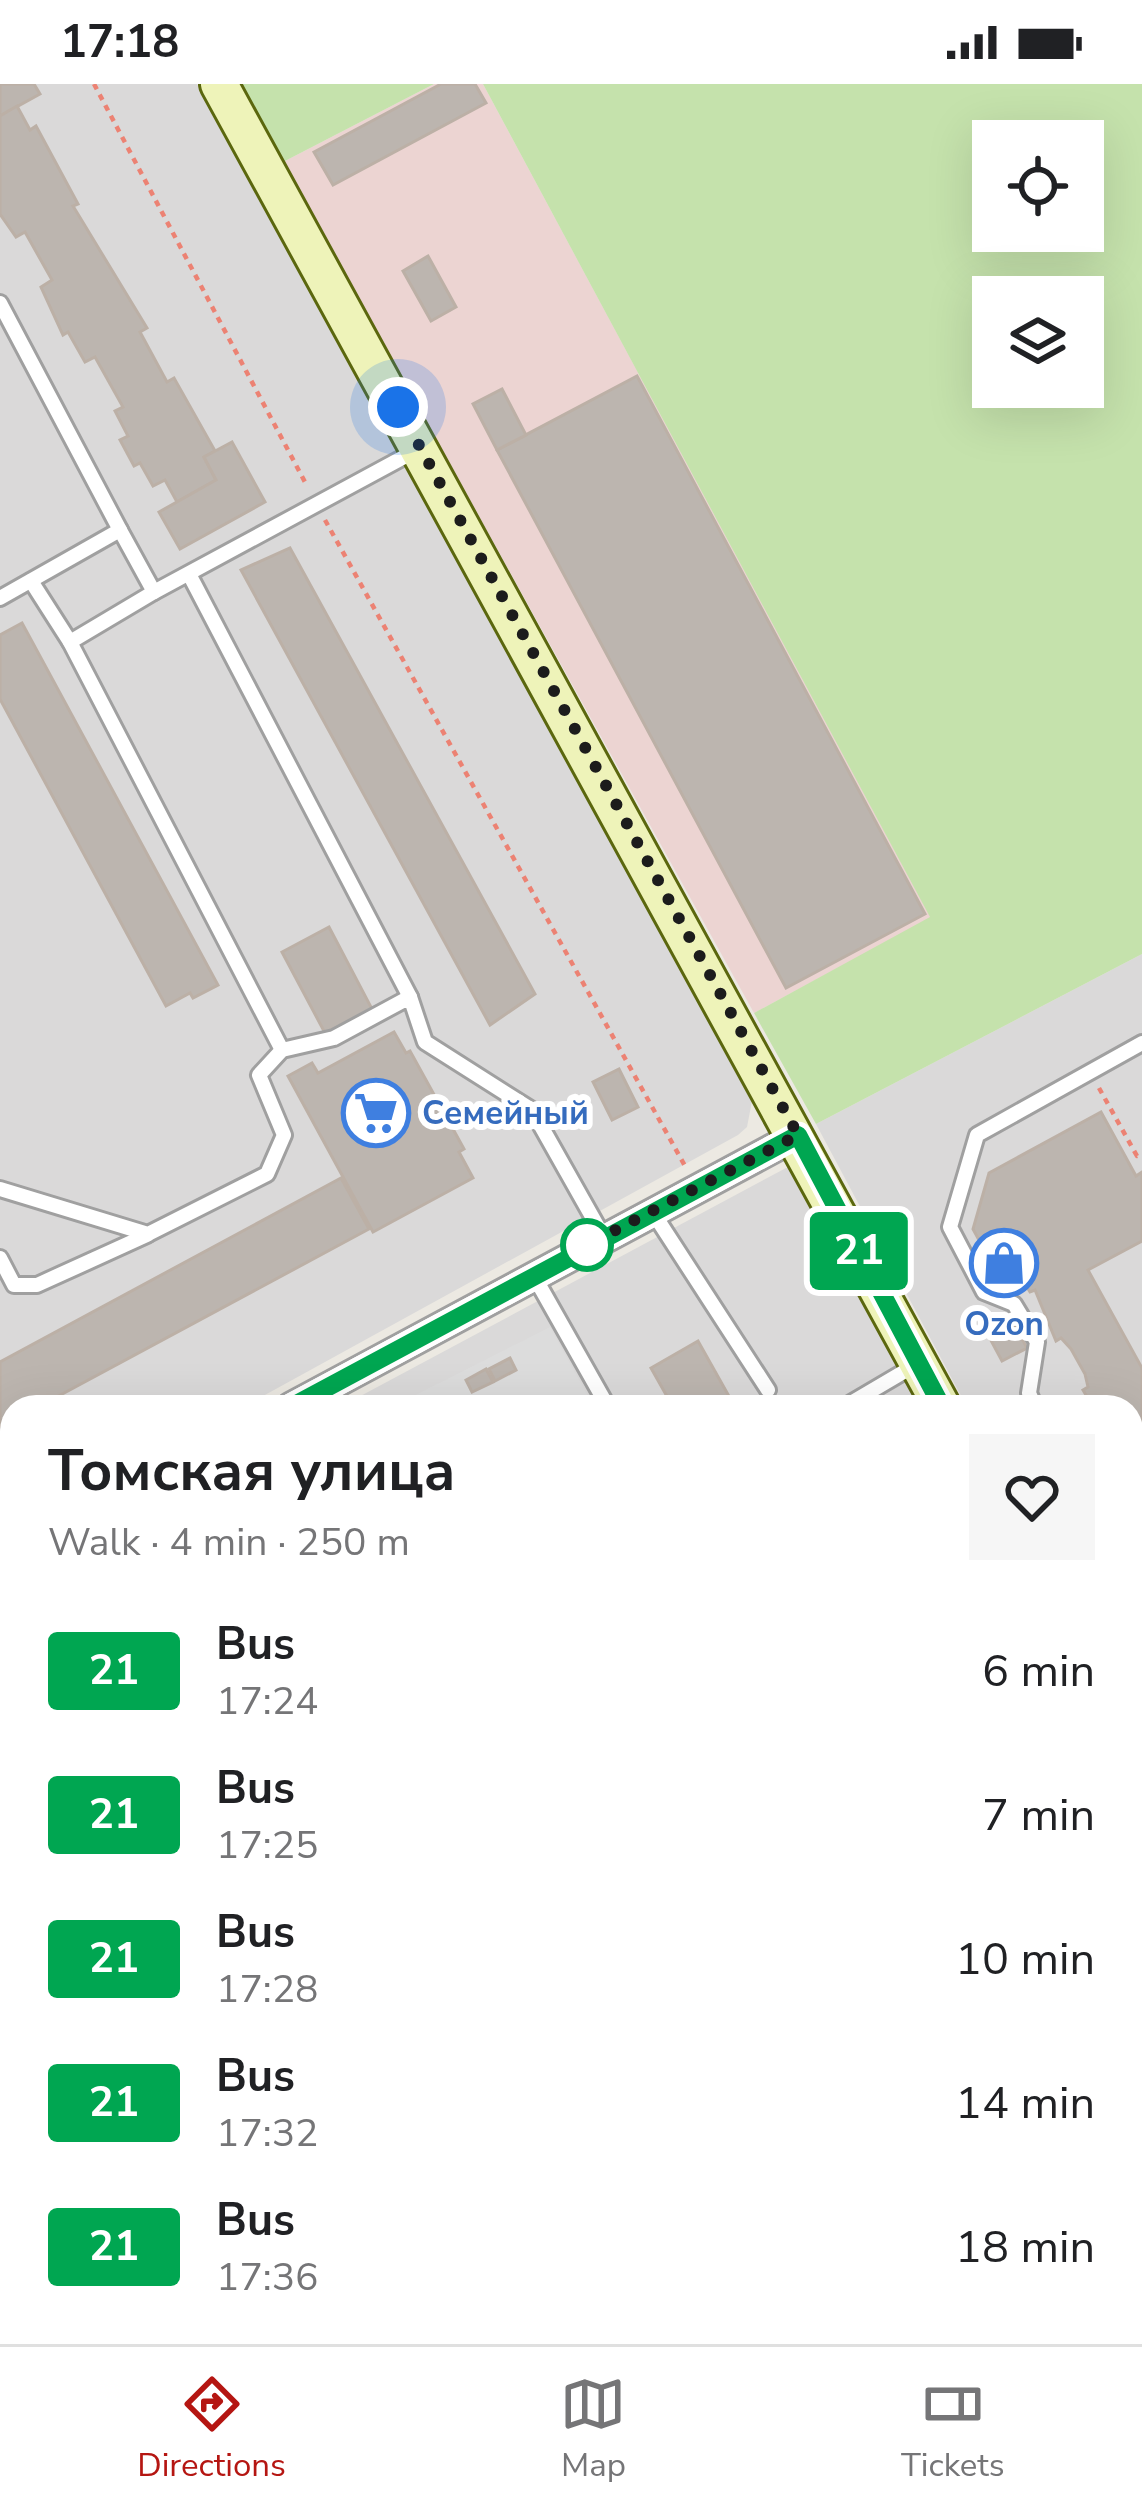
<!DOCTYPE html>
<html lang="en">
<head>
<meta charset="utf-8">
<style>
	body { margin:0; font-family:"Nunito Sans",sans-serif; background:#f6f6f6; color:#202124; height:100vh; display:flex; flex-direction:column; font-size:45px; white-space:nowrap }
	* { box-sizing:border-box; margin:0 }
	p { font-size:39px; color:#757577 }
	.icon { flex:none; width:66px; height:66px; fill:none; stroke:currentColor; stroke-width:2; stroke-linecap:round; stroke-linejoin:round }
	.map { position:relative; flex:1; overflow:hidden }
	.sheet { position:absolute; left:0px; top:1311px; width:1143px; height:951px; display:flex; flex-direction:column; background:#fff; border-radius:36px 36px 0 0; box-shadow:0 12px 48px #0002 }
	.sheet>* { flex:none }
	.badge { padding:0 24px; border-radius:9px; font-size:42px; line-height:78px }
	.controls { position:absolute; left:972px; top:36px; display:grid; gap:24px }
	.controls a { display:grid; place-items:center; width:132px; height:132px; border-radius:0px; background:#fff; box-shadow:0 12px 48px #0002; font-size:60px }
	.you { position:absolute; width:60px; height:60px; margin:-30px; border:9px solid #fff; border-radius:50%; background:#1a73e8; box-shadow:0 0 0 18px #1a73e833 }
	.map>.badge { position:absolute; translate:-50% -50%; box-shadow:0 0 0 6px #fff }
	.round { display:grid; place-items:center; flex:none; width:126px; height:126px; border-radius:0px; background:#f6f6f6 }
	.overview { display:flex; align-items:center; justify-content:space-between; height:204px; padding:0 48px }
	h1 { font-size:57px; font-weight:700; line-height:90px }
	ul { padding:0; list-style:none }
	li { display:flex; align-items:center; gap:36px; height:144px; padding:0 48px }
	li div { flex:1 }
	li b { display:block; font-size:45px }
	li em { font-style:normal }
	li .badge { min-width:132px; font-weight:700; text-align:center }
	.status { display:flex; justify-content:space-between; align-items:center; height:84px; padding:0 60px; background:#fff; direction:ltr }
	.status svg { height:33px; fill:currentColor }
	.tabs { display:flex; justify-content:space-around; align-items:center; height:168px; border-top:3px solid #e0e0e0; background:#fff; font-size:33px; color:#757577 }
	.tabs a { display:grid; justify-items:center; gap:6px }
	.tabs .current { color:#b51612 }
	.map>svg:first-child { display:block }
	.residential { fill:#dad9d9 }
	.commercial { fill:#ecd4d2 }
	.industrial { fill:#e5d5e1 }
	.grass { fill:#c5e2ac; fill-rule:evenodd }
	.parking { fill:#dcdcdc }
	.building { fill:#bcb5af; stroke:#bcb0a6; stroke-width:3 }
	.lines { fill:none; stroke-linecap:round; stroke-linejoin:round }
	.lane-casing { stroke:#a0a0a0; stroke-width:20 }
	.street-casing { stroke:#a0a0a0; stroke-width:33 }
	.secondary-casing { stroke:#5b670e; stroke-width:42 }
	.path { stroke:#ec8273; stroke-width:4.5; stroke-dasharray:6 6; stroke-linecap:butt }
	.lane { stroke:#fff; stroke-width:14 }
	.street { stroke:#fff; stroke-width:27 }
	.secondary { stroke:#eef3b9; stroke-width:36 }
	.line-casing { stroke:#fff; stroke-width:27 }
	.line { stroke:#00a651; stroke-width:18 }
	.walk { stroke:#1c1c1c; stroke-width:12; stroke-dasharray:0 21.6 }
	.stop-dot { fill:#fff; stroke:#00a651; stroke-width:6 }
	.labels { text-anchor:middle; dominant-baseline:central; stroke-width:12; stroke-linejoin:round; paint-order:stroke }
	.shop-label { font-size:33px; font-weight:bold; fill:#366cbe; stroke:#fff; text-anchor:start }
</style>
</head>
<body>
<div class="status"><b>17:18</b><svg viewBox="0 0 49 12"><path d="M0 12V9h3v3zM5 12V6h3v6zM10 12V3h3v9zM15 12V0h3v12zM26 1h20v11H26zM47 4h2v5h-2z"/></svg></div>
<div class="map">
<svg width="1142" height="2260" viewBox="0 0 1142 2260">
	<rect width="100%" height="100%" fill="#ece9e2"/>
	<!-- residential -->
	<g class="residential">
		<polygon points="0,0 197,0 749,995 753,1012 747,1043 738,1051 243,1323 12,1323 12,1449 0,1456"/>
		<polygon points="1142,870 1142,1627 1132,1632 1131,1323 967,1323 816,1040"/>
		<polygon points="786,1084 795,1085 930,1323 340,1323"/>
		<polygon points="12,1499 12,2250 573,2250 576,2260 0,2260 0,1505"/>
	</g>
	<!-- commercial -->
	<polygon class="commercial" points="434,0 483,0 931,834 754,929 283,78"/>
	<!-- industrial -->
	<polygon class="industrial" points="1131,1698 1142,1720 1142,2260 1075,2260 1069,2250 1131,2250"/>
	<!-- grass -->
	<g class="grass">
		<polygon points="240,0 434,0 283,78"/>
		<path d="M483 0H1142V870L816 1040 754 929 930 833ZM993 57H1083V147H993ZM993 213H1083V303H993Z"/>
	</g>
	<!-- parking -->
	<polygon class="parking" points="550,1243 594,1323 392,1323"/>
	<!-- building -->
	<g class="building">
		<polygon points="0,0 34,0 40,10 0,32"/>
		<polygon points="441,0 475,0 486,19 333,101 314,68"/>
		<polygon points="17,22 30,46 36,42 78,120 73,122 147,244 140,248 167,298 174,294 215,367 204,373 216,396 177,418 165,396 153,402 140,379 134,382 120,356 128,352 115,327 123,323 95,273 85,278 68,248 63,251 41,203 52,196 25,148 16,153 0,130 0,32"/>
		<polygon points="428,172 456,223 431,237 403,187"/>
		<polygon points="637,292 925,830 786,904 497,366"/>
		<polygon points="502,305 526,351 497,366 473,320"/>
		<polygon points="232,358 265,418 180,465 159,428 216,396 204,373"/>
		<polygon points="290,464 535,910 490,941 241,486"/>
		<polygon points="22,539 218,901 193,914 190,909 166,922 0,615 0,551"/>
		<polygon points="329,843 372,925 325,949 282,868"/>
		<polygon points="394,948 406,969 410,967 464,1065 459,1068 473,1094 373,1148 288,992 312,979 318,989"/>
		<polygon points="619,985 638,1023 612,1036 593,998"/>
		<polygon points="1101,1028 1136,1092 1142,1088 1142,1157 1088,1186 1142,1284 1142,1412 1131,1384 1131,1323 1093,1323 1083,1306 1088,1303 1085,1290 1071,1265 1061,1254 1056,1257 1035,1206 1030,1208 1022,1195 1005,1204 973,1145 989,1089"/>
		<polygon points="341,1094 369,1145 38,1323 12,1323 12,1337 0,1343 0,1278"/>
		<polygon points="1013,1238 1027,1264 1002,1277 988,1251"/>
		<polygon points="698,1257 735,1323 673,1323 651,1284"/>
		<polygon points="510,1274 516,1286 495,1297 489,1285"/>
		<polygon points="486,1285 493,1298 472,1308 466,1296"/>
		<polygon points="12,1694 12,1749 0,1755 0,1700"/>
		<polygon points="1142,1867 1142,1924 1141,1925 1131,1908 1131,1873"/>
		<polygon points="12,1895 12,1981 0,1959 0,1902"/>
		<polygon points="1142,2048 1142,2252 1128,2260 1091,2260 1086,2250 1131,2250 1131,2054"/>
		<polygon points="12,2210 12,2250 77,2250 81,2255 72,2260 0,2260 0,2217"/>
		<polygon points="161,2250 223,2250 229,2260 166,2260"/>
		<polygon points="384,2250 463,2250 423,2260 388,2260"/>
		<polygon points="591,2250 620,2250 624,2260 595,2260"/>
		<polygon points="647,2250 680,2250 685,2260 652,2260"/>
	</g>
	<g class="lines">
		<!-- lane casing -->
		<g class="lane-casing">
			<g id="lane">
				<polyline points="0,219 120,446"/>
				<polyline points="189,490 410,913"/>
				<polyline points="31,497 70,558"/>
				<polyline points="154,508 70,558 282,966"/>
				<polyline points="0,514 120,446 154,508 415,367"/>
				<polyline points="0,1105 148,1150 267,1090 284,1051 259,991 282,966 334,954 410,913 425,958 532,1026 603,1152"/>
				<polyline points="652,1127 768,1306"/>
				<polyline points="0,1174 14,1201 37,1201 147,1151"/>
				<polyline points="534,1192 608,1323"/>
				<polyline points="844,1323 917,1280"/>
				<polyline points="1035,1323 1029,1309 1037,1258 1014,1220 984,1208 950,1143 977,1051 1142,959"/>
				<polyline points="0,1425 12,1447"/>
				<polyline points="1131,1498 1142,1518"/>
				<polyline points="1131,1619 1142,1613"/>
				<polyline points="0,1877 12,1871"/>
				<polyline points="267,2250 273,2260"/>
			</g>
		</g>
		<!-- street casing -->
		<g class="street-casing">
			<g id="street">
				<polyline points="291,1323 798,1051"/>
				<polyline points="0,1481 12,1475"/>
				<polyline points="0,2070 12,2089"/>
				<polyline points="116,2250 122,2260"/>
				<polyline points="564,2250 567,2260"/>
			</g>
		</g>
		<!-- secondary casing -->
		<g class="secondary-casing">
			<g id="secondary">
				<polyline points="219,0 942,1323"/>
				<polyline points="1131,1675 1142,1696"/>
			</g>
		</g>
		<!-- path -->
		<g class="path">
			<polyline points="94,0 306,400"/>
			<polyline points="325,436 685,1082"/>
			<polyline points="1099,1004 1137,1072 1142,1070"/>
			<polyline points="1131,1760 1142,1780"/>
		</g>
		<!-- lane -->
		<use href="#lane" class="lane"/>
		<!-- street -->
		<use href="#street" class="street"/>
		<!-- secondary -->
		<use href="#secondary" class="secondary"/>
	</g>
	<g class="lines">
		<!-- line casing -->
		<g class="line-casing">
			<polyline id="line" points="291,1323 798,1051 942,1323"/>
		</g>
		<!-- line -->
		<use href="#line" class="line"/>
		<!-- walk -->
		<polyline class="walk" points="398,323 798,1051 587,1161"/>
	</g>
	<!-- icons -->
	<defs>
		<g id="supermarket-ring" transform="scale(3.45)"><circle r="9.5" fill="#fff" stroke="#3f7fe0" stroke-width="1.5"/><path d="M-6-5.5h2.5l.6 2H6L4.5 2H-2.5L-4.4-4H-6ZM-1.5 3.2a1.3 1.3 0 1 0 .1 0ZM3 3.2a1.3 1.3 0 1 0 .1 0Z" fill="#3f7fe0"/></g>
		<g id="shop-ring" transform="scale(3.45)"><circle r="9.5" fill="#fff" stroke="#3f7fe0" stroke-width="1.5"/><path d="M-5-2.5h2.3a2.7 3.5 0 0 1 5.4 0H5L5.5 6h-11ZM-1.5-2.5h3a1.5 2.3 0 0 0-3 0Z" fill="#3f7fe0"/></g>
	</defs>
	<g fill-rule="evenodd">
		<use href="#supermarket-ring" x="376" y="1029"/>
		<use href="#shop-ring" x="1004" y="1179"/>
	</g>
	<!-- markers -->
	<circle class="stop-dot" cx="587" cy="1161" r="24"/>
	<g class="labels">
		<!-- shop labels -->
		<g class="shop-label">
			<text x="422" y="1029">Семейный</text>
			<text x="1004" y="1240" text-anchor="middle">Ozon</text>
		</g>
	</g>
</svg>
<div class="controls">
<a><svg class="icon" aria-label="locate" viewBox="0 0 24 24"><circle cx="12" cy="12" r="6"/><path d="M12 2v4M12 18v4M2 12h4M18 12h4"/></svg></a>
<a><svg class="icon" aria-label="layers" viewBox="0 0 24 24"><path d="M12 4l9 5-9 5-9-5zM3 14l9 5 9-5"/></svg></a>
</div>
<div class="you" style="left:398px;top:323px"></div>
<b class="badge" style="left:859px;top:1167px;background:#00a651;color:#fff">21</b>
<section class="sheet">
<div class="overview"><div><h1>Томская улица</h1><p>Walk · 4 min · 250 m</p></div><a class="round"><svg class="icon" aria-label="heart" viewBox="0 0 24 24"><path d="M12 20l-8-8c-3-5 5-10 8-4 3-6 11-1 8 4z"/></svg></a></div>
<ul>
<li><span class="badge" style="background:#00a651;color:#fff">21</span><div><b>Bus</b><p>17:24</p></div><em>6 min</em></li>
<li><span class="badge" style="background:#00a651;color:#fff">21</span><div><b>Bus</b><p>17:25</p></div><em>7 min</em></li>
<li><span class="badge" style="background:#00a651;color:#fff">21</span><div><b>Bus</b><p>17:28</p></div><em>10 min</em></li>
<li><span class="badge" style="background:#00a651;color:#fff">21</span><div><b>Bus</b><p>17:32</p></div><em>14 min</em></li>
<li><span class="badge" style="background:#00a651;color:#fff">21</span><div><b>Bus</b><p>17:36</p></div><em>18 min</em></li>
</ul>
</section>
</div>
<nav class="tabs">
<a class="current"><svg class="icon" aria-label="directions" viewBox="0 0 24 24"><path d="M12 3l9 9-9 9-9-9zM9 14v-3h6M13 9l2 2-2 2"/></svg>Directions</a>
<a><svg class="icon" aria-label="map" viewBox="0 0 24 24"><path d="M3 6l6-2 6 2 6-2v14l-6 2-6-2-6 2zM9 4v14M15 6v14"/></svg>Map</a>
<a><svg class="icon" aria-label="tickets" viewBox="0 0 24 24"><path d="M3 7h18v10H3zM15 7v10"/></svg>Tickets</a>
</nav>
</body>
</html>
